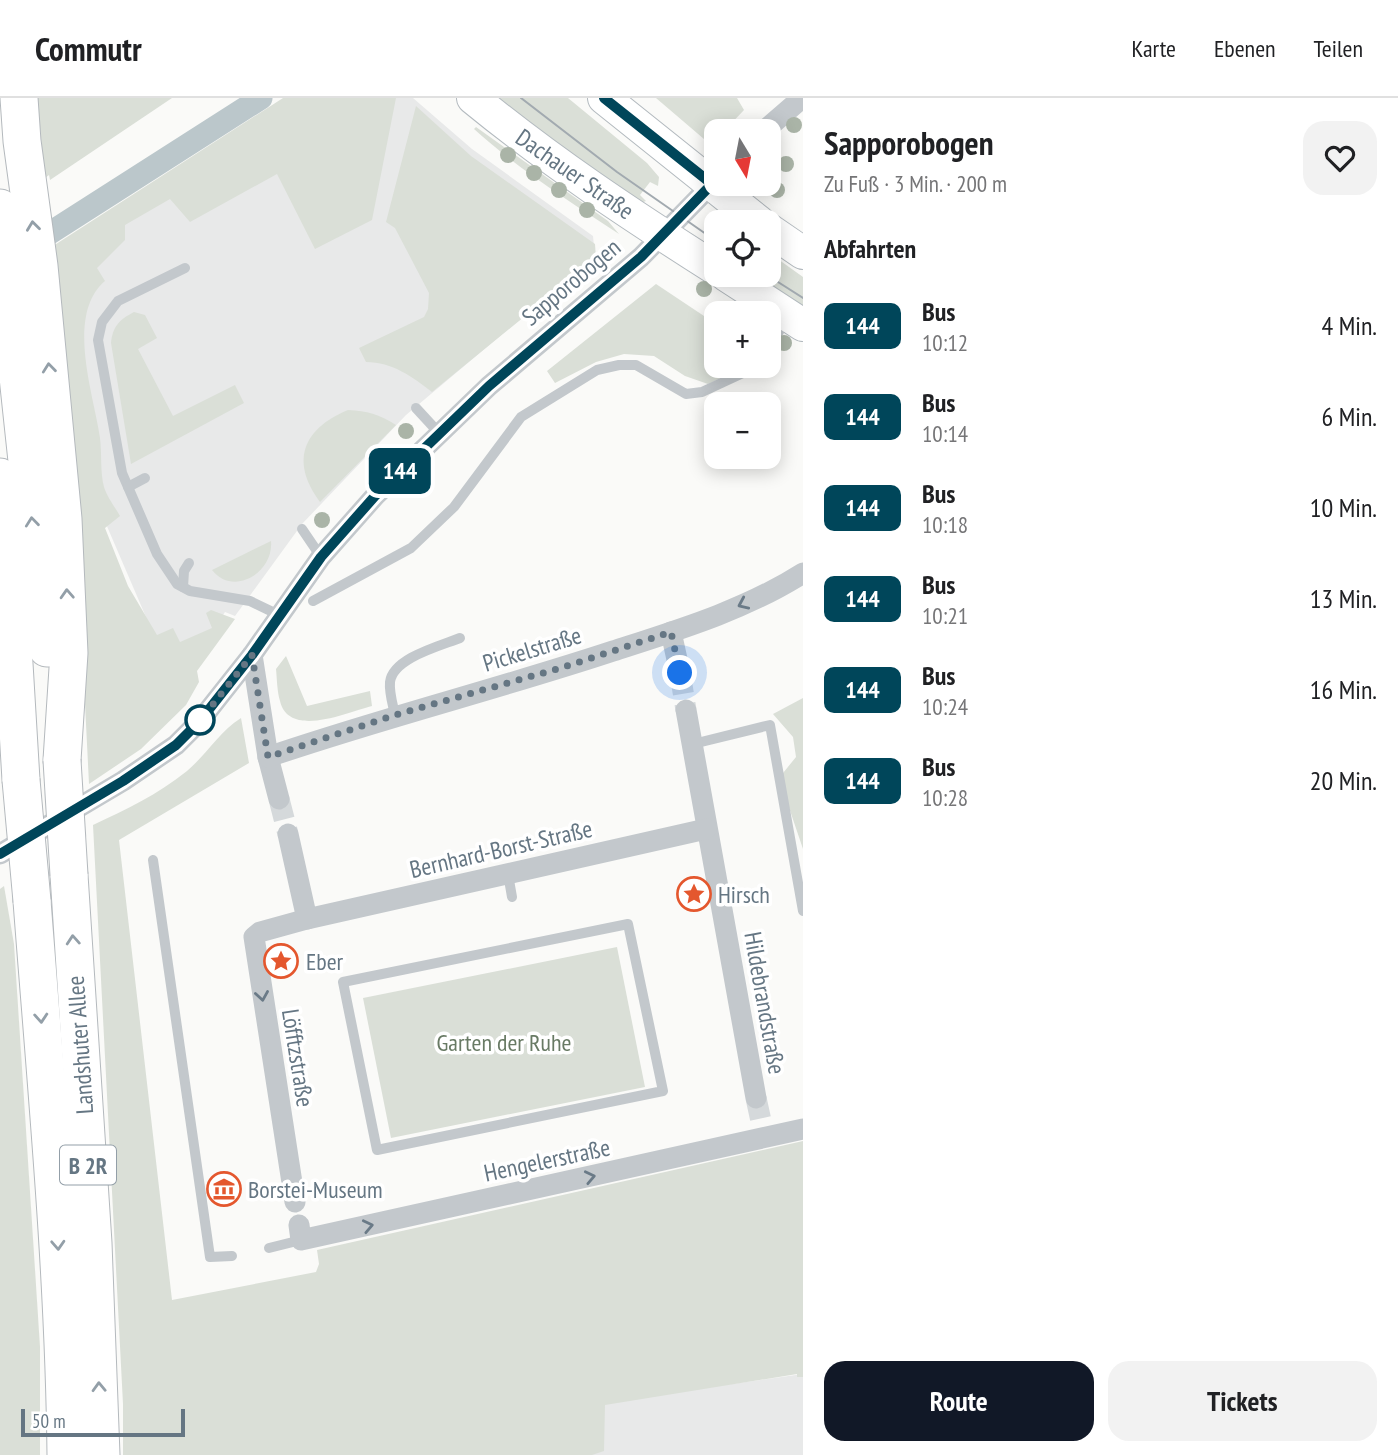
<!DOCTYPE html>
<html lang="de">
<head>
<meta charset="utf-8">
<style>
	body { margin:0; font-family:"PT Sans Narrow",sans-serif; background:#f2f2f2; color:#202124; height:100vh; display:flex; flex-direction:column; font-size:26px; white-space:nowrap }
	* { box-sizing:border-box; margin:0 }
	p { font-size:23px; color:#757577 }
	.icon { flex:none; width:38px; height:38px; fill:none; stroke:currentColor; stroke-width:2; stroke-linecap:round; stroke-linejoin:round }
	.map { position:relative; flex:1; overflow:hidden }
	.panel { display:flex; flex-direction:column; background:#fff; width:595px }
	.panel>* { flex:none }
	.badge { padding:0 14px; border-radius:10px; font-size:24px; line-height:46px }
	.needle { width:46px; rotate:170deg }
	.tools { position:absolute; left:704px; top:21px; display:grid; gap:14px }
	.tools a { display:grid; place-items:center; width:77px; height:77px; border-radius:14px; background:#fff; box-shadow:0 4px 18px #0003; font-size:35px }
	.scale { position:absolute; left:21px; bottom:18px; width:164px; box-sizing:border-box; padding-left:7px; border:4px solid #657683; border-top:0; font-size:19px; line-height:24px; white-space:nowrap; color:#657683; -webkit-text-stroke:5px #fff; paint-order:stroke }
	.you { position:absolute; width:35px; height:35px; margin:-18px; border:5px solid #fff; border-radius:50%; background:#1a73e8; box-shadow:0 0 0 10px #1a73e833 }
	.map>.badge { position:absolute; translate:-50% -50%; box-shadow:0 0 0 4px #fff }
	h2 { padding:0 21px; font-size:26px; line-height:63px }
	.round { display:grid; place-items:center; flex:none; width:74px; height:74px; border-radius:21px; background:#f2f2f2 }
	.summary { display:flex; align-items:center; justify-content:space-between; height:119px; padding:0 21px }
	h1 { font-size:33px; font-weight:700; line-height:52px }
	.action { display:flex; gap:14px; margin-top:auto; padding:14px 21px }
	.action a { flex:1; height:80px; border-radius:21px; background:#111827; color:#fff; font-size:28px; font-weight:700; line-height:80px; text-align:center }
	.action a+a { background:#f2f2f2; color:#202124 }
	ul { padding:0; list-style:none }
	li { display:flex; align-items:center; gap:21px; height:91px; padding:0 21px }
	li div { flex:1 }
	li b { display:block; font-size:26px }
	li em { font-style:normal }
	li .badge { min-width:77px; font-weight:700; text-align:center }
	header { display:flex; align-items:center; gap:42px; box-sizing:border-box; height:98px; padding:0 35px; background:#fff; border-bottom:2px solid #e0e0e0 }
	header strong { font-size:33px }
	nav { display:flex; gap:38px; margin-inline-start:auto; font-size:24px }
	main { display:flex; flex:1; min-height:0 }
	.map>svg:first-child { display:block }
	.built { fill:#e8e9e9 }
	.green { fill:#dadfd7 }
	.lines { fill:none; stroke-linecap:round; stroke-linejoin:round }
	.canal { stroke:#bbc7cb; stroke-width:23 }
	.minor-tunnel { stroke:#d5d9db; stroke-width:21; stroke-dasharray:21 10; stroke-linecap:butt }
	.secondary-casing { stroke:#b3babf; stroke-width:34 }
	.trunk-casing { stroke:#b4b9bd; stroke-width:39 }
	.service { stroke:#c3c8cc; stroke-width:10 }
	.minor { stroke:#c3c8cc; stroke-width:21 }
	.secondary { stroke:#fff; stroke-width:32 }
	.trunk { stroke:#fff; stroke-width:37 }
	.tram { stroke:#a2aab0; stroke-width:2 }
	.trunk-bridge-casing { stroke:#b4b9bd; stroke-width:39; stroke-linecap:butt }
	.trunk-bridge { stroke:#fff; stroke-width:37 }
	.tree { fill:#aab4a7 }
	.oneway { stroke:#939fa8 }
	.oneway2 { stroke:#6a7a87 }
	.line-casing { stroke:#fff; stroke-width:16 }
	.line { stroke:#00465a; stroke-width:10 }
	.walk { stroke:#657683; stroke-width:7; stroke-dasharray:0 12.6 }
	.stop-dot { fill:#fff; stroke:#00465a; stroke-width:3.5 }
	.labels { text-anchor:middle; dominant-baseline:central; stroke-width:7; stroke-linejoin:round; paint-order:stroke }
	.shield { fill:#fff; stroke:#939fa8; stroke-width:2 }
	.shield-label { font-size:23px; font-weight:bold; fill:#657683 }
	.street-label { font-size:24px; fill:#657683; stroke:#fff }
	.poi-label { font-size:24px; fill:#657683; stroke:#fff; text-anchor:start }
	.park-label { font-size:24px; fill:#687a64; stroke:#fff }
</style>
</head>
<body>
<header>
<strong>Commutr</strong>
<nav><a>Karte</a><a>Ebenen</a><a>Teilen</a></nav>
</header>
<main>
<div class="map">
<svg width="803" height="1357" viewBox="0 0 803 1357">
	<rect width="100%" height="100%" fill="#fafaf8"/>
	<!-- built -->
	<g class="built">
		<polygon points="325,0 413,0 472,51 593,138 595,158 406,317 302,426 235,518 225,514 218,525 196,547 155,540 100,412 74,155"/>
		<polygon points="803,1276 803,1357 580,1357 579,1307"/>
	</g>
	<!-- green -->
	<g class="green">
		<polygon points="37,0 172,0 50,82 49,77 45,80"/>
		<path d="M283 0H396L372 122 315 151 277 76 190 124 170 101 125 127V142L97 170 105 183C65 217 94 297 100 340 102 356 100 374 104 389 107 399 115 409 120 418L105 430 128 488 157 537 173 530 180 544 212 530 206 515 211 512 235 521 197 573 199 584 186 607 141 651 89 686 81 526 53 148Z"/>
		<polygon points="492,0 568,0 647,65 659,79 658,88 650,84 640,97 646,103 641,105"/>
		<polygon points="656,0 737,0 744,12 724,33 716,33 716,42 711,47"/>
		<path d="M416 8 471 58 595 146 596 160 432 294C413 279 392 264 366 264L359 250 424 219 428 211 429 195 395 130 386 124Z"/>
		<path d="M476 29 608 123 619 136C569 103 518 71 474 31Z"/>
		<polygon points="768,154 803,179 803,213 748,177 768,177"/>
		<polygon points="656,186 716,226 716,268 746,268 708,286 685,278 654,258 624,256 596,264 555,285 547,273"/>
		<path d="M134 214 145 217 157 240 138 251 173 318 235 287 244 305 131 366 111 245C113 228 119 222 134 214Z"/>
		<path d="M348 312C367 313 379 316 396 327L320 404C290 364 302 331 348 312Z"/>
		<path d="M271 443C274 475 233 499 212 472Z"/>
		<path d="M286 558 307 608 370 593 372 608C348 614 289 641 280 603 277 593 277 581 276 571Z"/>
		<polygon points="803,600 803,751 779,680 796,659 793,639 773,616"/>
		<path d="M241 620 249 665 119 742 172 1202 316 1174 319 1166 317 1152 803 1043V1279H797V1276L605 1307 604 1353 592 1357H123V1306L93 727C127 711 157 697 187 673 207 656 219 634 241 620Z"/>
		<polygon points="4,788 14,846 40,1249 40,1357 0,1357 0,791"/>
		<polygon points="617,849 645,989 391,1040 363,900"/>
	</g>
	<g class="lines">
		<!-- canal -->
		<polyline class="canal" points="28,149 261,0"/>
		<!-- minor-tunnel -->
		<g class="minor-tunnel">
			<polyline points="680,575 686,612"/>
			<polyline points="279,701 288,736"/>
			<polyline points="756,1000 761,1023"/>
		</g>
		<!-- secondary casing -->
		<g class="secondary-casing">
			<g id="secondary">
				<path d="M473 0C551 64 631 117 716 171"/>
				<polyline points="604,0 759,124"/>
				<polyline points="768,131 803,155"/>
				<polyline points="726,177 803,227"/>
			</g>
		</g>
		<!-- trunk casing -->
		<g class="trunk-casing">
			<g id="trunk">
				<polyline points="19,0 22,43 39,168 63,421 69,555 62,662"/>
				<polyline points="0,110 47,550"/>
				<polyline points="0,379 7,449 21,682"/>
				<polyline points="69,777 93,1145 101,1357"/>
				<path d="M32 803C46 987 64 1172 66 1357"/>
			</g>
		</g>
		<!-- service -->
		<g class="service">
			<polyline points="185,170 118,203 102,224 98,242 122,375 157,456 177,486 190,493 250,503 279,517"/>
			<polyline points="768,252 787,220"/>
			<polyline points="416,310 439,335"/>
			<polyline points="128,389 145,380"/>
			<polyline points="302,431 321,459"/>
			<polyline points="183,489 184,473 189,465"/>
			<polyline points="313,503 411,450 454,409 521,319 597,272 619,267 636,267 686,296 702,294 758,268"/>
			<path d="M395 617C393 607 389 595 390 584 393 560 440 548 460 540"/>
			<polyline points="693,646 770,627 803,813"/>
			<polyline points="153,762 210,1159 232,1158"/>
			<polyline points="508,776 512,799"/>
			<polygon points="628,826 663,993 377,1052 343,884"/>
			<polyline points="269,1150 301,1142"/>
		</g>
		<!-- minor -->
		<g class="minor">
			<polyline points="764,33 802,0"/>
			<polyline points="671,534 680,575"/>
			<polyline points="252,557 268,659 279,701"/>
			<polyline points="686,612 756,1000"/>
			<path d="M268 659C382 620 498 591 613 553 678 532 745 512 803 475"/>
			<polyline points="288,736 307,821"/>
			<polyline points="0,756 123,683 176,647 199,624 252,557 321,459 375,398 489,288 641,159 716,82"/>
			<polyline points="295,1104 254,839 260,834 307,821 706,731"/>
			<polyline points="299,1127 301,1142 803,1031"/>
		</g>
		<!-- secondary -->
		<use href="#secondary" class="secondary"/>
		<!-- trunk -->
		<use href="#trunk" class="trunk"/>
		<!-- tram -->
		<g class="tram">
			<polyline points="521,0 617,74 716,143"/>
			<polyline points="767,177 803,200"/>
		</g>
		<!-- trunk-bridge casing -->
		<g class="trunk-bridge-casing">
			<g id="trunk-bridge">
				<polyline points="62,662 69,777"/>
				<polyline points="21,682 32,803"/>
			</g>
		</g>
		<!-- trunk-bridge -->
		<use href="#trunk-bridge" class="trunk-bridge"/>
	</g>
	<!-- trees -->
	<g class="tree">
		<circle cx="794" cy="27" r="8"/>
		<circle cx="508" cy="57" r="8"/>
		<circle cx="786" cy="66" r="8"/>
		<circle cx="534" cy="75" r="8"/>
		<circle cx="559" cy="92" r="8"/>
		<circle cx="777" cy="92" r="8"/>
		<circle cx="587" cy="112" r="8"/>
		<circle cx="704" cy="191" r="8"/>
		<circle cx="784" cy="245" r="8"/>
		<circle cx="406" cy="333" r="8"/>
		<circle cx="322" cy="422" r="8"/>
	</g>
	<!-- one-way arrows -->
	<defs><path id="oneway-chevron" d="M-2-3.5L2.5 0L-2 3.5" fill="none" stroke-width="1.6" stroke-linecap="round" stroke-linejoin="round" transform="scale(1.75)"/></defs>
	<g class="oneway">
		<use href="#oneway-chevron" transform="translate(33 128) rotate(-97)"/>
		<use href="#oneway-chevron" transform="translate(49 270) rotate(-96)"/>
		<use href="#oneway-chevron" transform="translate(32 424) rotate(-96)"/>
		<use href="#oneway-chevron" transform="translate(67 496) rotate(-93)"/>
		<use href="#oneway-chevron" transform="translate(73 842) rotate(-94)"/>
		<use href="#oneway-chevron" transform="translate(41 920) rotate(86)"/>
		<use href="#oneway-chevron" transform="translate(58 1147) rotate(87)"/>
		<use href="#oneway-chevron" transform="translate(99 1289) rotate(-92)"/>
	</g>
	<g class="oneway2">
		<use href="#oneway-chevron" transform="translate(743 506) rotate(156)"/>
		<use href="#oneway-chevron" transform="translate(262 898) rotate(81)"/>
		<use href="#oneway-chevron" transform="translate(590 1079) rotate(-12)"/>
		<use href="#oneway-chevron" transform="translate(368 1128) rotate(-12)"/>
	</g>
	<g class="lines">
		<!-- line casing -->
		<g class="line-casing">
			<polyline id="line" points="0,756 123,683 176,647 199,624 252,557 321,459 375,398 489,288 641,159 712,86 604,0"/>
		</g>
		<!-- line -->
		<use href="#line" class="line"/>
		<!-- walk -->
		<polyline class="walk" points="200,622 199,624 252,557 268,659 395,617 564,569 671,534 680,575"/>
	</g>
	<!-- icons -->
	<defs>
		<g id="sight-ring" transform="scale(1.75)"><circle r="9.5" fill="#fff" stroke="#e4572e" stroke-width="1.5"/><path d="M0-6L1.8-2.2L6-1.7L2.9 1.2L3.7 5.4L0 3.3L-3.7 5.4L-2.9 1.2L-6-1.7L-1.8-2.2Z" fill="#e4572e"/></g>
		<g id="museum-ring" transform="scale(1.75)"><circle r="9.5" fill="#fff" stroke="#e4572e" stroke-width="1.5"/><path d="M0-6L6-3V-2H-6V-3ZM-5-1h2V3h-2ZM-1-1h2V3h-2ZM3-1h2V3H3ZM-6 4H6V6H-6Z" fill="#e4572e"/></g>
	</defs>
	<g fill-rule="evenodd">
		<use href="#sight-ring" x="694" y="796"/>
		<use href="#sight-ring" x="281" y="863"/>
		<use href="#museum-ring" x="224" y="1091"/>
	</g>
	<!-- markers -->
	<circle class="stop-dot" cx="200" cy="622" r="14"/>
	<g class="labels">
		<!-- shield labels -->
		<rect class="shield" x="60" y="1047.5" width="56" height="39" rx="5"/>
		<g class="shield-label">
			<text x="88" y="1067">B 2R</text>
		</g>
		<!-- street labels -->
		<g class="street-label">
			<text transform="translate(575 76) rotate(35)">Dachauer Straße</text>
			<text transform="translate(571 184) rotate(-40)">Sapporobogen</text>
			<text transform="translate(532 551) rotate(-17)">Pickelstraße</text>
			<text transform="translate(501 751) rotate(-13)">Bernhard-Borst-Straße</text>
			<text transform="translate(765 905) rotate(80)">Hildebrandstraße</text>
			<text transform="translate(80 947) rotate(-94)">Landshuter Allee</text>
			<text transform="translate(298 960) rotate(81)">Löfftzstraße</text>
			<text transform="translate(547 1062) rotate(-12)">Hengelerstraße</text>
		</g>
		<!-- poi labels -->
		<g class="poi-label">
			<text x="718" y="796">Hirsch</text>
			<text x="306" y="863">Eber</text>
			<text x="248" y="1091">Borstei-Museum</text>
		</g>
		<!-- park labels -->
		<g class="park-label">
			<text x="504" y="944">Garten der Ruhe</text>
		</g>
	</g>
</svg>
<div class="tools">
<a><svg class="needle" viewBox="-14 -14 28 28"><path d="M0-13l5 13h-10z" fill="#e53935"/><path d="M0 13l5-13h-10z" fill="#757577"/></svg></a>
<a><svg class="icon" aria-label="locate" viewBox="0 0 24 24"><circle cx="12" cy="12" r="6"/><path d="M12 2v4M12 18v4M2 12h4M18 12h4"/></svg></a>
<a>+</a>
<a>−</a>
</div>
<div class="scale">50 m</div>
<div class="you" style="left:680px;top:575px"></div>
<b class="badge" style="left:400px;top:373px;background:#00465a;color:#fff">144</b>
</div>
<section class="panel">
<div class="summary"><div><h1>Sapporobogen</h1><p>Zu Fuß · 3 Min. · 200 m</p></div><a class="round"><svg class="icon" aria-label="heart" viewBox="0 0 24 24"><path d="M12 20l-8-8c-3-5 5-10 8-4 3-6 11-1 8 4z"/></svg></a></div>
<h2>Abfahrten</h2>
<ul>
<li><span class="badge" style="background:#00465a;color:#fff">144</span><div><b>Bus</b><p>10:12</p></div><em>4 Min.</em></li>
<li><span class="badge" style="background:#00465a;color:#fff">144</span><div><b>Bus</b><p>10:14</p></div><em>6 Min.</em></li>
<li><span class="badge" style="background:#00465a;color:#fff">144</span><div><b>Bus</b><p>10:18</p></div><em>10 Min.</em></li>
<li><span class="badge" style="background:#00465a;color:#fff">144</span><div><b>Bus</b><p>10:21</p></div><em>13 Min.</em></li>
<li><span class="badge" style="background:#00465a;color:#fff">144</span><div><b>Bus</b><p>10:24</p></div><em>16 Min.</em></li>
<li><span class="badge" style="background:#00465a;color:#fff">144</span><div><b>Bus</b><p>10:28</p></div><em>20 Min.</em></li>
</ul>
<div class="action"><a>Route</a><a>Tickets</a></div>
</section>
</main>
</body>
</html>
